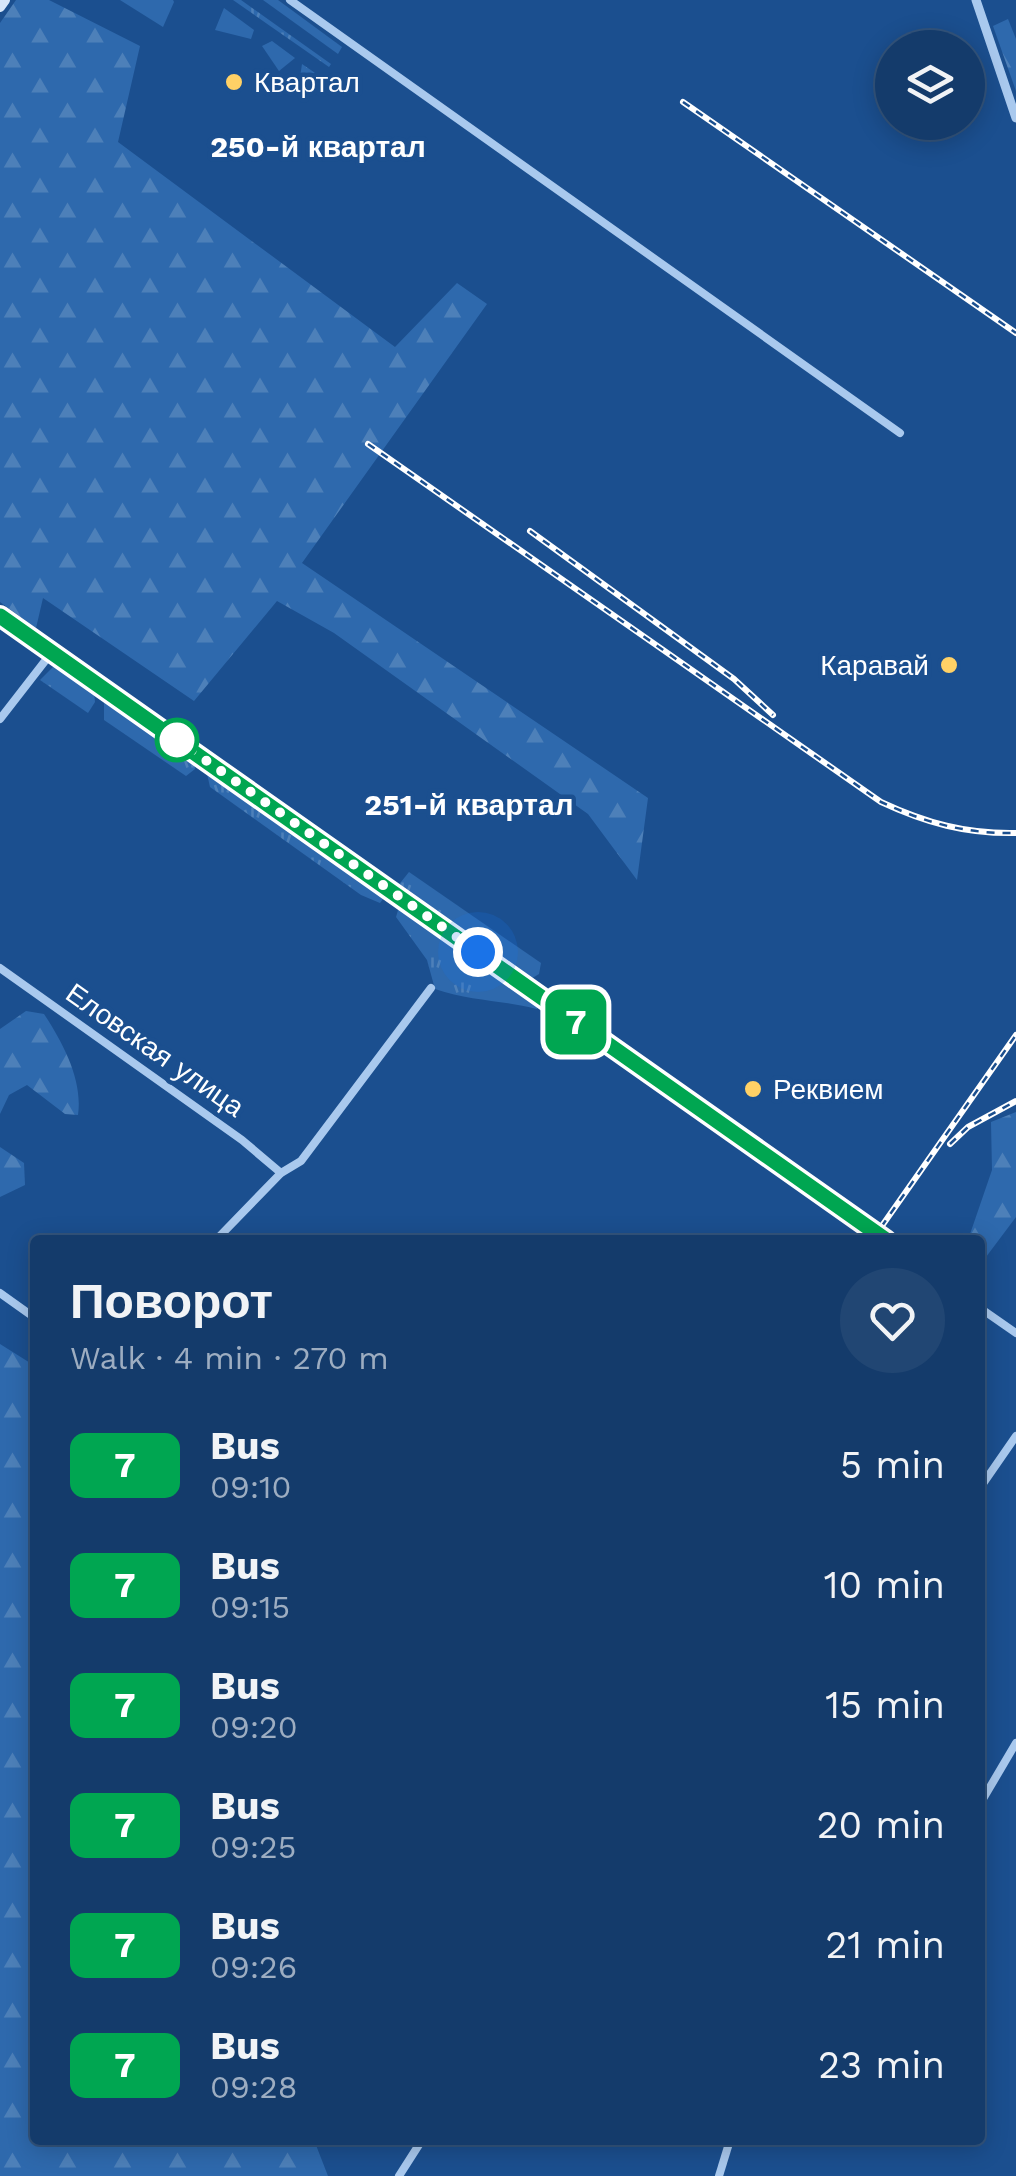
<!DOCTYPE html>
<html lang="en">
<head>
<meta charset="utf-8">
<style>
	body { margin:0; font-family:"Work Sans",sans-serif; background:#214673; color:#f1f3f6; height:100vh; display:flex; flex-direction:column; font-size:38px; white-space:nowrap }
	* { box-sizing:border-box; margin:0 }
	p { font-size:32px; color:#9dadc1 }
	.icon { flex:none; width:55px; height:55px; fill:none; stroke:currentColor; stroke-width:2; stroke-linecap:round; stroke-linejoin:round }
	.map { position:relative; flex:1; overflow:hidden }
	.sheet { position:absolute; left:30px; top:1235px; width:955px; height:910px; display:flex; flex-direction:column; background:#143b6b; border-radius:10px; box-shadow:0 5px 25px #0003,0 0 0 2px #33557e }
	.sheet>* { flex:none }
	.badge { padding:0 20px; border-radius:15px; font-size:35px; line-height:65px }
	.fabs { position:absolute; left:875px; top:30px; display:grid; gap:20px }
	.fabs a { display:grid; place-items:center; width:110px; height:110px; border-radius:50%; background:#143b6b; box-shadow:0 5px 25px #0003,0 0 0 2px #33557e; font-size:50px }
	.you { position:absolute; width:50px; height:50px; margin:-25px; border:8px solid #fff; border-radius:50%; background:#1a73e8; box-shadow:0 0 0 15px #1a73e833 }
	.map>.badge { position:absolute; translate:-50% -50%; box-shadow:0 0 0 5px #fff }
	.round { display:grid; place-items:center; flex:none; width:105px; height:105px; border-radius:52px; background:#214673 }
	.overview { display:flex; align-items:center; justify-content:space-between; height:170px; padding:0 40px }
	h1 { font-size:48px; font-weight:800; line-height:75px }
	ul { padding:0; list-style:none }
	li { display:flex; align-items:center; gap:30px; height:120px; padding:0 40px }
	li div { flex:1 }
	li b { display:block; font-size:38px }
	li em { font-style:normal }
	li .badge { min-width:110px; font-weight:700; text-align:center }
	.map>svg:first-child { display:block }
	.grass { fill:url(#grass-tufts) }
	.forest { fill:url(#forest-firs) }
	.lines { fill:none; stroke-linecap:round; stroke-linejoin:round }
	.minor { stroke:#a9c9ee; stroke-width:8 }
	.tertiary { stroke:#a9c9ee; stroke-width:9 }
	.secondary { stroke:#d6e6fa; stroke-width:10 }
	.rail-casing { stroke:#fff; stroke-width:6 }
	.rail { stroke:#1b4f8f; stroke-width:2.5; stroke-dasharray:8; stroke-linecap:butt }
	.line-casing { stroke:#fff; stroke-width:22 }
	.line { stroke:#00a651; stroke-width:15 }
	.walk { stroke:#fff; stroke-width:10; stroke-dasharray:0 18 }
	.poi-dot { fill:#ffd166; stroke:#1b4f8f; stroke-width:4 }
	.stop-dot { fill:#fff; stroke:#00a651; stroke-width:5 }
	.labels { text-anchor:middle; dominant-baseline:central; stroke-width:9; stroke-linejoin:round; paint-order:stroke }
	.poi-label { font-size:28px; fill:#fff; stroke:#1b4f8f; text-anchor:start }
	.street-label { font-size:28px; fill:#fff; stroke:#1b4f8f }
	.neighbourhood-label { font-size:30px; font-weight:bold; fill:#fff; stroke:#1b4f8f }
</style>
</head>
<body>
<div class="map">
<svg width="1016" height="2176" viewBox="0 0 1016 2176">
	<defs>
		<pattern id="grass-tufts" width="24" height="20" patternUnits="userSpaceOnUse" patternTransform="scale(2.5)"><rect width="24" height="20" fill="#2e69ad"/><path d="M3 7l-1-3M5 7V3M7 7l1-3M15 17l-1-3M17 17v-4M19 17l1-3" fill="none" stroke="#4d80b9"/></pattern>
		<pattern id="forest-firs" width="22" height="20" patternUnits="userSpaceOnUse" patternTransform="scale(2.5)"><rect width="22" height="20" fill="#2e69ad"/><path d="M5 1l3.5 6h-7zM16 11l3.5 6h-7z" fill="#4d80b9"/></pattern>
	</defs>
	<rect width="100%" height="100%" fill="#1b4f8f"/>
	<!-- grass -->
	<g class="grass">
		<polygon points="233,0 241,0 331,64 329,67"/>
		<polygon points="263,0 278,0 342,47 338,54"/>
		<polygon points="224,8 254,30 251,39 215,30"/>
		<polygon points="272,41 295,58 279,71 262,46"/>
		<polygon points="302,64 318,75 319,81 309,94 298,91"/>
		<polygon points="54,666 94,692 95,702 88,713 40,680"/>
		<polygon points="104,699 195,762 195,769 186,776 104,720"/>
		<polygon points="206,769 376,890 383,899 380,903 361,895 210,787"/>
		<polygon points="409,872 541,963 539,974 529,980 397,887"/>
		<path d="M399 907 538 1004 537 1009C502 1000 470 1001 435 989L427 960 396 917Z"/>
	</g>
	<!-- forest -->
	<g class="forest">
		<polygon points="16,0 49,0 140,46 118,142 395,347 457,283 487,304 302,563 648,798 637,880 588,814 334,633 277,601 194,701 43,598 36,628 0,602 0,23"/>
		<polygon points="120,0 173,0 174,2 163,27"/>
		<polygon points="1008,19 1016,39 1016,91 993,26"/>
		<path d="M26 1011 44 1014C63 1043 83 1080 78 1115L65 1114 27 1085 9 1095 0 1114V1029Z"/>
		<polygon points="1016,1112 1016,1217 980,1265 980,1240 968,1240 992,1170 991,1122"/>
		<polygon points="0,1147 24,1163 25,1185 0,1197"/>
		<polygon points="0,1344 35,1366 35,2140 314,2140 328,2176 0,2176"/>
	</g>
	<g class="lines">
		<!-- minor -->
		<g class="minor">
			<polyline points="290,0 900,433"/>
			<polyline points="0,616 886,1240"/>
			<polyline points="0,719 52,652"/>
			<polyline points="0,968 242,1140 281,1173"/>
			<polyline points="216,1240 281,1173 301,1161 431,988"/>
			<polyline points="0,1293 35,1318"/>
			<polyline points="980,1308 1016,1333"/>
			<polyline points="980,1488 1016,1436"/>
			<polyline points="980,1804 1016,1743"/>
			<polyline points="399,2176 422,2140"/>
			<polyline points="719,2176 730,2140"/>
		</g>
		<!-- tertiary -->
		<polyline class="tertiary" points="976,0 1016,118"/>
		<!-- secondary -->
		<polyline class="secondary" points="0,7 5,0"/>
		<!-- rail casing -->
		<g class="rail-casing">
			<g id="rail">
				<polyline points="683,102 1016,333"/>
				<path d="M368 444 881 802C926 823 966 834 1016 833"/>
				<polyline points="530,531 734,679 773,715"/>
				<polyline points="950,1144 968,1127 1016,1101"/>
				<polyline points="872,1240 1016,1035"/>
			</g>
		</g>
		<!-- rail -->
		<use href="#rail" class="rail"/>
	</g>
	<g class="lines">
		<!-- line casing -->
		<g class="line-casing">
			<polyline id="line" points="0,616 886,1240"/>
		</g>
		<!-- line -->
		<use href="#line" class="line"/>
		<!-- walk -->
		<polyline class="walk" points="177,740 478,952"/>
	</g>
	<!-- markers -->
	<g class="poi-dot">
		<circle cx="234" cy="82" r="10"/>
		<circle cx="949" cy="665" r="10"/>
		<circle cx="753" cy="1089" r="10"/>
	</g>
	<circle class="stop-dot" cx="177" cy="740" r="20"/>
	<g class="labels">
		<!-- poi labels -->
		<g class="poi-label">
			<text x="254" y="82">Квартал</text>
			<text x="929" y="665" text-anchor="end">Каравай</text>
			<text x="773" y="1089">Реквием</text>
		</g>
		<!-- street labels -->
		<g class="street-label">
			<text transform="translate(155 1050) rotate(35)">Еловская улица</text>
		</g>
		<!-- neighbourhood labels -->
		<g class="neighbourhood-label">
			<text x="318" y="146">250-й квартал</text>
			<text x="469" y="804">251-й квартал</text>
		</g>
	</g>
</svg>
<div class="fabs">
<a><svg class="icon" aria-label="layers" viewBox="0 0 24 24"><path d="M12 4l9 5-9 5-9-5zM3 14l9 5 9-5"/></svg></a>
</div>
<div class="you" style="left:478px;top:952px"></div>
<b class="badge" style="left:576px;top:1022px;background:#00a651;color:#fff">7</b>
<section class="sheet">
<div class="overview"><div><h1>Поворот</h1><p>Walk · 4 min · 270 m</p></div><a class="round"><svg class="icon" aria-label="heart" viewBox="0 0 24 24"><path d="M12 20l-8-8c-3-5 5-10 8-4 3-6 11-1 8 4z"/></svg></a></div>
<ul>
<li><span class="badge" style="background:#00a651;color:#fff">7</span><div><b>Bus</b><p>09:10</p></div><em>5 min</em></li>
<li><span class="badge" style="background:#00a651;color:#fff">7</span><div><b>Bus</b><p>09:15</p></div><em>10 min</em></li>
<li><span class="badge" style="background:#00a651;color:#fff">7</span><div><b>Bus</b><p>09:20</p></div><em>15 min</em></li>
<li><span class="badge" style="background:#00a651;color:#fff">7</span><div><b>Bus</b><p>09:25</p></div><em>20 min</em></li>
<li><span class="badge" style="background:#00a651;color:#fff">7</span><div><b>Bus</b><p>09:26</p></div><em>21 min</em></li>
<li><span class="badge" style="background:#00a651;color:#fff">7</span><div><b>Bus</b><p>09:28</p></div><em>23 min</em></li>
</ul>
</section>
</div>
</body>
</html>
